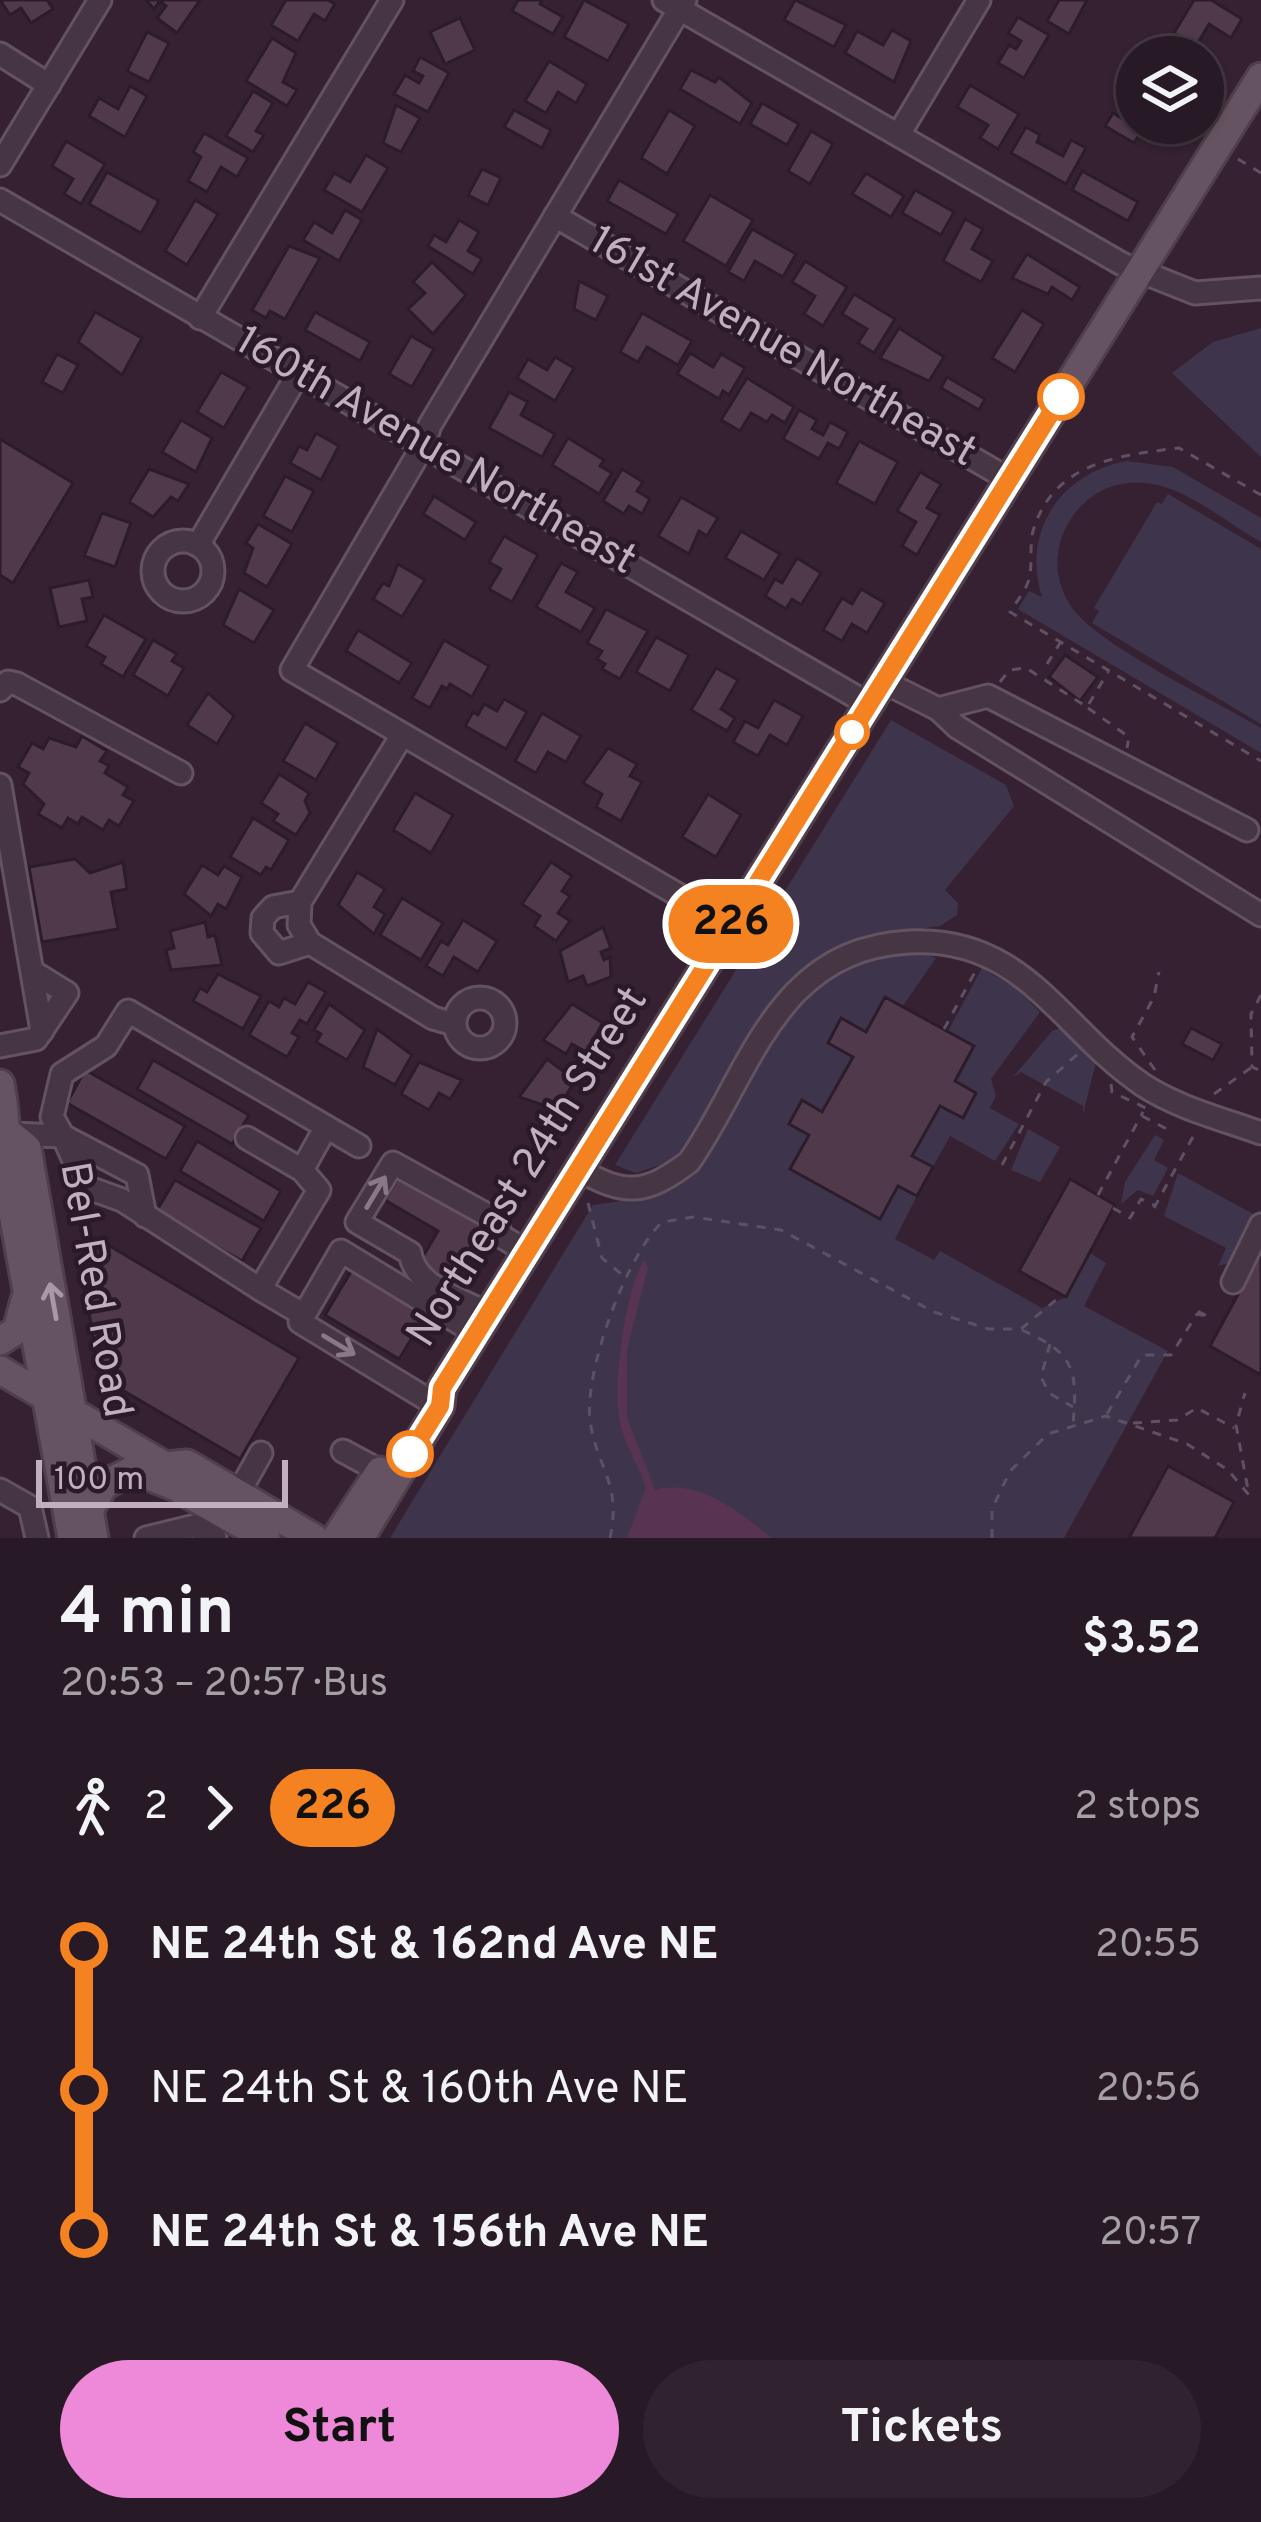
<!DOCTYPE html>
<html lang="en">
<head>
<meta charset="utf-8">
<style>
	body { margin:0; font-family:Overpass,sans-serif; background:#30222e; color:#f1f3f6; height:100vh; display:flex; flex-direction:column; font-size:45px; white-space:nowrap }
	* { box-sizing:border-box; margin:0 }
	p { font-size:39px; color:#a5a0a7 }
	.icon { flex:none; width:66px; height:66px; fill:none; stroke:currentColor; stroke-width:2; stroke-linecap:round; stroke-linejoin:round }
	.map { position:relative; height:1538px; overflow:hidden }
	.sheet { display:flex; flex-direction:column; background:#281926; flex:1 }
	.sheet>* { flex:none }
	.badge { padding:0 24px; border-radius:39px; font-size:42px; line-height:78px }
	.controls { position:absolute; left:1116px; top:36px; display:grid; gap:24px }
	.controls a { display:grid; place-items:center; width:108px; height:108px; border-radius:50%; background:#281926; box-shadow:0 3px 9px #0004,0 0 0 3px #443843; font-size:60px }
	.scale { position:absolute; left:36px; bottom:30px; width:252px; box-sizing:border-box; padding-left:12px; border:6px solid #c2afbe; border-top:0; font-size:33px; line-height:42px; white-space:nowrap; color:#c2afbe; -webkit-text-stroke:9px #2a1a27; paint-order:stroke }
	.map>.badge { position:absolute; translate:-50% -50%; box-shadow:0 0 0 6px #fff }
	.legs { display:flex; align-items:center; gap:18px; height:132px; padding:0 60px; font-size:39px }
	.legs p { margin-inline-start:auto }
	.head { display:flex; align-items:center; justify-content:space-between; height:204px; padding:0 60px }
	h1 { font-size:66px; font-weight:700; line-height:90px }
	.cta { display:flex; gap:24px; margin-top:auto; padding:24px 60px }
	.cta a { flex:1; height:138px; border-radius:72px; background:#ee88d8; color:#111; font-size:48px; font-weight:700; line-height:138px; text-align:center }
	.cta a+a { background:#30222e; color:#f1f3f6 }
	ul { padding:0 60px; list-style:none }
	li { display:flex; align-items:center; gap:42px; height:144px; font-size:45px }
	li i { display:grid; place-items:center; width:18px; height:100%; margin:0 15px; background:currentColor }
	li i::after { content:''; width:30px; height:30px; margin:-15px; border:9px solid; border-radius:50%; background:#281926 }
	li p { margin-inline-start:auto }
	li:first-child i { background:linear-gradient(#0000 50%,currentColor 0) }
	li:last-child i { background:linear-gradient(currentColor 50%,#0000 0) }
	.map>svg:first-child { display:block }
	.green { fill:#3e354c }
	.water { fill:#593452 }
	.building { fill:#51394c; stroke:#2c1c29; stroke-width:3 }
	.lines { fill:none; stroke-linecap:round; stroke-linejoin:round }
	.minor-casing { stroke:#635260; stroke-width:27 }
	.major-casing { stroke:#4f3e4b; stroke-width:33 }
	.path { stroke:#5f5163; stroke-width:3; stroke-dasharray:9 9; stroke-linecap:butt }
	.minor { stroke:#463543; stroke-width:21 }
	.major { stroke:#665362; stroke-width:27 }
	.oneway { stroke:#8a7887 }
	.oneway2 { stroke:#ab98a7 }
	.line-1-casing { stroke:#fff; stroke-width:27 }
	.line-1 { stroke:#f58220; stroke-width:18 }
	.stop-1-dot { fill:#fff; stroke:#f58220; stroke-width:6 }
	.labels { text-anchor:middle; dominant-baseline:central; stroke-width:9; stroke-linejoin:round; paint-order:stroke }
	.street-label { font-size:42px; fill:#c2afbe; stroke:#2a1a27 }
</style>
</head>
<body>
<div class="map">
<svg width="1261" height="1538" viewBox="0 0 1261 1538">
	<rect width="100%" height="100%" fill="#352132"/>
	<!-- green -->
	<g class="green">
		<polygon points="1261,328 1261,457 1172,373 1213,342"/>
		<path d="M1127 461 1173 467 1261 518V542C1227 523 1186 487 1146 483 1078 475 1032 554 1073 609 1101 647 1216 701 1261 728V753L1018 609 1029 591 1042 597C1021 531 1061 473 1127 461Z"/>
		<polygon points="1168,494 1261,549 1261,724 1092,623 1099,611 1094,608 1157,502 1162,504"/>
		<polygon points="891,720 1006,785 1014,806 945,890 958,903 957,915 940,926 882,934 838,950 676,1160 636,1173 615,1165"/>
		<path d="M916 949 936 958 902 1007 885 998 822 1112 801 1101 789 1124 809 1135 790 1170 879 1218 898 1186 917 1196 895 1239 934 1260 940 1251 1042 1308 1066 1297 1090 1253 1106 1263 1084 1306 1168 1351 1064 1538H390L593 1205C621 1201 658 1198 683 1181 701 1168 715 1140 726 1121 777 1029 803 964 916 949Z"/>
		<polygon points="982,968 1017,989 1040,1012 991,1079 996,1096 990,1108 1019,1124 995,1161 950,1136 933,1167 913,1156 940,1106 962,1117 976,1094 955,1081 974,1046 948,1031"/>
		<polygon points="1060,1028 1096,1062 1083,1114 1083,1106 1021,1072 1013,1077 1052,1031"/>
		<polygon points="1028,1129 1060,1147 1040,1182 1011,1170"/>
		<polygon points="1155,1135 1164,1140 1154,1160 1168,1168 1153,1196 1138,1190 1121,1204 1125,1182"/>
		<polygon points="1178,1173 1255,1215 1261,1207 1233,1262 1218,1266 1226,1248 1164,1216"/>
	</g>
	<!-- water -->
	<path class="water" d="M644 1260 648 1267 627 1349V1417L655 1490C698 1478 739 1512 772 1538H627L646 1488C640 1467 626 1448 621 1427 611 1391 625 1291 644 1260Z"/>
	<!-- building -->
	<g class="building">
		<polygon points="0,0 47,0 53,9 31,23 21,8 10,15"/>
		<polygon points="146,0 200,0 177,33 157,18 166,6 160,1 154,9"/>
		<polygon points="286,0 328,0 335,4 325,21 314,14 298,41 271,25"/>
		<polygon points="518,0 542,0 540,4 563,17 553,34 512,11"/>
		<polygon points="584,0 629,24 608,61 564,37"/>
		<polygon points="795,0 846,25 834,47 784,20"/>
		<polygon points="1059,0 1087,0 1069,34 1047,21"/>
		<polygon points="1194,0 1211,0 1242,19 1231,38 1209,24 1196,46 1174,33"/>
		<polygon points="1018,17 1049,35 1024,78 998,63 1009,45 1016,49 1021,41 1008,33"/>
		<polygon points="460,18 475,50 445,64 430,32"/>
		<polygon points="892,30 911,41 894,82 845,53 857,31 883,45"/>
		<polygon points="147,32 169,43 149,82 127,71"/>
		<polygon points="272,38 296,53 283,82 297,90 287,106 246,81"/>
		<polygon points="420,57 449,73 428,112 394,94 405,75 419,83 423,76 413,71"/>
		<polygon points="549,61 587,84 576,103 558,92 546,113 525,101"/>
		<polygon points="691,70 715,82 719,77 752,103 740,124 680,89"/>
		<polygon points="970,85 1019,114 998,149 980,138 988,125 957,107"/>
		<polygon points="130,86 147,96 125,137 89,116 99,98 118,109"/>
		<polygon points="253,91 273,103 256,131 264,135 253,152 226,136"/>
		<polygon points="1137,95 1137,123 1173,123 1165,136 1146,124 1134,143 1105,126 1113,113 1123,119"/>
		<polygon points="762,103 799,124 787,145 750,124"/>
		<polygon points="396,105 420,118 401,152 383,143"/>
		<polygon points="514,110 551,130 542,148 504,127"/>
		<polygon points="669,110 695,126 667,174 641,158"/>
		<polygon points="1026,127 1040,135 1037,142 1063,156 1071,140 1086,148 1066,184 1011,153"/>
		<polygon points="811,131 833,144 810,184 788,171"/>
		<polygon points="204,133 248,158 237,177 221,167 207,192 188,181 201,157 193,152"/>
		<polygon points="66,141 105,164 81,204 64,194 73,179 52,166"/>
		<polygon points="366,155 388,168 362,212 324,190 334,173 350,182"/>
		<polygon points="482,169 501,178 488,205 468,195"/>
		<polygon points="1082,171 1138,202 1128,221 1072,190"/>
		<polygon points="107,172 159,201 141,233 89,204"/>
		<polygon points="866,173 904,196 891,217 852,194"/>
		<polygon points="619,180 678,214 666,234 607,201"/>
		<polygon points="915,190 954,212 941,235 902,213"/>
		<polygon points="710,195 753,220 726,266 683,241"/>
		<polygon points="195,200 218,214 187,265 165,251"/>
		<polygon points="345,210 362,220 339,261 303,240 314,222 332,233"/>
		<polygon points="965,219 983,229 972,249 993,261 981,282 943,261"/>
		<polygon points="459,220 479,232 468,251 482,259 473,274 428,246 434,235 446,242"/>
		<polygon points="752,229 796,254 783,277 755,261 744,281 728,272"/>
		<polygon points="289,246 320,258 285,319 270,311 266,318 252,310"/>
		<polygon points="1027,254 1080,287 1072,300 1052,287 1048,294 1012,278"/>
		<polygon points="805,261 847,287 823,326 804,314 815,296 792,282"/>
		<polygon points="432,262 466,295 433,334 408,309 425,293 413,282"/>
		<polygon points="579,281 608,296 596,320 574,309"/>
		<polygon points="854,294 895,319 874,353 858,343 867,329 842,314"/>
		<polygon points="1022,310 1044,324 1015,372 992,358"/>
		<polygon points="95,312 142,338 122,375 78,342"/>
		<polygon points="315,312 370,342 360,361 305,330"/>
		<polygon points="642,313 692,341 678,365 647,347 638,362 620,352"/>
		<polygon points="899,328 944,357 929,381 880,358"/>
		<polygon points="411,336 434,349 412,387 389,374"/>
		<polygon points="690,353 713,367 721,354 745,368 729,395 723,391 719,399 677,374"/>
		<polygon points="57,354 78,365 63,393 42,382"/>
		<polygon points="555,357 574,368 555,401 517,378 528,359 547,370"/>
		<polygon points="221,372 248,387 224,428 197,412"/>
		<polygon points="947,377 985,399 979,410 941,388"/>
		<polygon points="747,378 794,407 785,423 772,415 767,422 751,413 740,431 721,420"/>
		<polygon points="509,392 528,402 521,415 555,434 542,457 489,428"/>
		<polygon points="799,410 817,420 812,429 823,435 830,422 848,432 839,449 828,443 819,459 783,439"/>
		<polygon points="181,420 212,438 196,472 162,452"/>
		<polygon points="316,433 339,446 321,480 290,463 299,446 307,450"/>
		<polygon points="568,438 604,460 600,466 612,473 599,494 552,465"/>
		<polygon points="0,439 73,483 13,583 0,575"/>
		<polygon points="859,441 898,462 875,504 836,483"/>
		<polygon points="149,469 189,484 178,501 171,497 153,517 129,502"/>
		<polygon points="622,469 643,482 637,491 650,499 642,514 629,506 624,514 603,501"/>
		<polygon points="920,472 941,484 927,508 940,515 917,555 902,546 916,522 897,511"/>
		<polygon points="285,476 314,491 292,532 263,516"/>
		<polygon points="434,496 476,522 465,540 423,514"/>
		<polygon points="681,497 718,518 707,536 699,531 689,554 658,536"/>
		<polygon points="102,513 131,523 115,567 84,556"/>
		<polygon points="258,524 292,544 267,587 244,573 253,548 246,543"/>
		<polygon points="741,531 780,554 764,580 725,558"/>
		<polygon points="504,536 538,555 512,602 489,589 501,569 489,562"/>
		<polygon points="797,558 821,573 801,605 792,599 786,609 765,596 775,579 782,583"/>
		<polygon points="561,563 578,572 566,592 595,608 581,632 536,607"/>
		<polygon points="398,564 425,580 402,617 373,599 383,583 389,586"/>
		<polygon points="89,580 93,597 82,599 87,621 59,627 50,588"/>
		<polygon points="239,589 274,610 254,643 223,625"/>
		<polygon points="861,589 885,603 867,633 852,624 842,641 823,630 842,598 852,604"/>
		<polygon points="606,609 648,631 620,679 602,669 605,664 597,659 602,651 587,643"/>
		<polygon points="104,615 146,639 123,677 101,664 105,657 86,646"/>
		<polygon points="358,630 412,663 399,683 346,651"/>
		<polygon points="656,637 689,655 670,691 636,672"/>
		<polygon points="153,640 177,654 172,661 184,668 168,696 133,675"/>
		<polygon points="444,640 489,666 472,697 450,684 447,689 442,686 430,708 412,698"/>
		<polygon points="1065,655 1098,677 1080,701 1049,677"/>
		<polygon points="716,668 738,680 721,709 735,718 727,731 691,710"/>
		<polygon points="208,693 234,716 217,744 187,725"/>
		<polygon points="504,699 527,712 506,749 465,726 473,712 478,715 484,704 497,711"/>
		<polygon points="774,700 803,716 787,745 770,735 758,756 733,742 745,721 758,728"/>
		<polygon points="542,713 581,736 566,762 548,752 536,773 515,761"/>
		<polygon points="305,723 338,743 316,780 283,761"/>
		<polygon points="82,736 107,751 100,761 109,766 105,773 128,787 123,795 134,801 119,826 109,820 103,830 82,817 78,824 68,818 62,828 38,814 44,804 23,784 29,773 18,767 32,743 43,749 49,738 76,747"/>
		<polygon points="608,748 637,764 630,776 642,782 621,821 596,807 602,794 583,783"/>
		<polygon points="279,774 309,793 305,801 310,813 296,835 273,821 278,814 261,803"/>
		<polygon points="415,793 453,815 431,853 393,830"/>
		<polygon points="708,794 741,815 716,857 682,837"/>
		<polygon points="253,818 289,840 271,870 266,867 261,875 230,857"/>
		<polygon points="75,859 90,873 123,862 127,889 111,892 118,929 42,942 29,867"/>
		<polygon points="551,862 572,876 562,891 570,896 558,913 570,921 556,941 534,926 540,916 522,904"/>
		<polygon points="202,865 218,875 224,866 242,877 226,909 218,904 211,916 184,894"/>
		<polygon points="357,872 385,889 374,907 385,914 374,934 338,905"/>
		<polygon points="402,898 443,923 421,960 380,935"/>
		<polygon points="463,920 497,941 478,972 454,957 443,976 426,966 441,941 448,945"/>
		<polygon points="205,922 208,937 215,935 222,965 171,970 166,950 174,948 170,931"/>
		<polygon points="603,927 611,948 601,952 604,960 610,957 611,977 587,986 583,976 568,982 560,951"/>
		<polygon points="218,974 261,996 243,1029 193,1001 200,988 207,992"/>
		<polygon points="308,982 326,992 307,1024 300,1020 292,1033 299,1037 287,1057 249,1035 269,1001 279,1007 284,998 295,1004"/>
		<polygon points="885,997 974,1046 955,1081 976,1093 963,1118 940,1106 912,1156 933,1167 917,1196 898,1186 880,1219 790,1169 809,1135 789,1124 802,1100 822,1112 853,1057 828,1043 841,1018 866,1032"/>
		<polygon points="329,1004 365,1030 347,1060 316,1042 321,1034 314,1030"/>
		<polygon points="572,1004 603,1023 586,1052 572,1044 566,1054 543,1040"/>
		<polygon points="1191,1028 1222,1044 1213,1060 1182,1044"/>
		<polygon points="377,1029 412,1055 395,1085 363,1067"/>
		<polygon points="547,1059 575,1080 558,1110 519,1097"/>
		<polygon points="153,1060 249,1115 232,1144 137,1089"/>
		<polygon points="419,1062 462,1080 450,1099 439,1093 429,1110 401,1094"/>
		<polygon points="85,1070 185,1126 166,1159 67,1103"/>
		<polygon points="197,1141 281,1191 264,1221 180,1171"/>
		<polygon points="402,1172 486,1223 450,1284 418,1265 438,1231 385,1200"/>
		<polygon points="1070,1179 1115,1205 1066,1297 1019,1271"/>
		<polygon points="175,1180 261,1228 242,1261 156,1212"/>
		<polygon points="90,1242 103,1242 299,1358 240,1459 100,1377 82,1271"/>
		<polygon points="1261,1252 1261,1375 1210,1346"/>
		<polygon points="355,1265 429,1310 399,1359 325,1315"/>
		<polygon points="1168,1466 1234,1502 1215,1538 1129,1538"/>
	</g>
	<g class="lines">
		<!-- minor casing -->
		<g class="minor-casing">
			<g id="minor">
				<polyline points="664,0 1122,264 1195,293 1261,288"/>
				<polyline points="685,0 430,425 424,444 292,670 730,925"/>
				<polyline points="0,54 49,85"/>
				<polyline points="899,134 979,0"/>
				<polyline points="0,165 100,0"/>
				<polyline points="0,200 870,705"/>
				<polyline points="555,216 1010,480"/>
				<polyline points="200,318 392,0"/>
				<circle cx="183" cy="571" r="30"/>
				<polyline points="198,545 298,374"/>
				<polyline points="884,682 938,709 988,696 1247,830"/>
				<polyline points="0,690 8,682 17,684 181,773"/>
				<polyline points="938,709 957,727 1261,915"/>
				<polyline points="401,737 300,902 299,925 310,943 433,1018 454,1024"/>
				<polyline points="0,785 42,1031"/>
				<polyline points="300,902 273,907 263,918 262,933 279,953 310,943"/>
				<circle cx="480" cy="1023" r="25"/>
				<polyline points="0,1046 36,1039 67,993 33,972"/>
				<polyline points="10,1134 63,1136 86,1187 122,1200 260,1289 319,1190 302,1170 247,1138"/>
				<path d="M578 1169C625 1196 645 1195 689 1162 727 1108 750 1040 796 992 829 959 863 945 909 942 1025 936 1061 1030 1143 1085 1178 1108 1222 1119 1261 1133"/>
				<polyline points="302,1170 326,1127"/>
				<polyline points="145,1216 137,1175 63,1136 52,1117 62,1074 106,1046 128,1011 359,1146"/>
				<polyline points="1233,1282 1261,1225"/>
				<polyline points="260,1289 304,1315"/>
				<path d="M488 1314C459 1298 416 1288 410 1253L357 1222 393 1163 496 1220 501 1236 527 1252"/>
				<polyline points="425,1398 300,1322 341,1251 476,1333"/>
				<polyline points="343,1451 380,1471"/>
				<polyline points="0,1490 30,1507 37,1538"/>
				<polyline points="238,1494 261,1453"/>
				<polyline points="146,1538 195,1526 215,1538"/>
			</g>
		</g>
		<!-- major casing -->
		<g class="major-casing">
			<g id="major">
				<path d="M0 1084C8 1124 5 1161 11 1202L72 1538"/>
				<polyline points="10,1134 27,1148 94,1538"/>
				<polyline points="0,1341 17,1330 25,1300"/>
				<polyline points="0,1370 165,1466 187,1464 314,1538"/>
				<polyline points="89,1510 104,1485 133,1470 174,1486 266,1538"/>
				<polyline points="336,1538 380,1471"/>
				<polyline points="360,1538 440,1406 442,1388 452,1372 1261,77"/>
			</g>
		</g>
		<!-- path -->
		<g class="path">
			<polyline points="1238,159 1261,173"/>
			<path d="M1261 495 1179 448C1118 455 1053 463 1033 531 1029 547 1033 563 1029 579 1027 589 1016 602 1010 612L1261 761"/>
			<polyline points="1047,664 1060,643"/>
			<polyline points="1000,682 1009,670 1026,668 1087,707 1108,672"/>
			<polyline points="1088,708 1129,737 1127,748"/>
			<polyline points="1261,995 1251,1014 1252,1067 1261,1071"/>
			<polyline points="944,1029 975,972"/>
			<polyline points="1155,1070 1132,1037 1154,997 1159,972"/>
			<polyline points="1111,1084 1112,1092 1148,1109"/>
			<polyline points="1214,1094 1252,1067"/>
			<polyline points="1142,1116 1167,1129"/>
			<polyline points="1002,1165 1046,1082 1079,1053"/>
			<polyline points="1098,1195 1143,1112"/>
			<polyline points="588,1203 602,1258 626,1278"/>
			<polyline points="1113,1208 1130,1218 1141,1199 1156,1206"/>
			<polyline points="1154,1208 1195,1133"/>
			<path d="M1022 1330C1074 1353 1078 1369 1073 1424"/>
			<polyline points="1050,1344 1041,1377 1049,1393 1073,1407"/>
			<polyline points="1107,1414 1142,1355 1171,1355 1197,1314 1209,1317 1195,1310"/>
			<polyline points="1133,1423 1177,1420 1197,1408 1234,1428"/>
			<path d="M610 1538C622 1483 597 1469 590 1421 584 1371 626 1257 662 1222L694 1217 781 1230 934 1312 989 1329H1021L1062 1295"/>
			<polyline points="992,1538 992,1509 1010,1471 1048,1434 1106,1416 1187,1444 1228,1470 1249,1495 1236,1425 1245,1393"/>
		</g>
		<!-- minor -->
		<use href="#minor" class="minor"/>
		<!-- major -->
		<use href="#major" class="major"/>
	</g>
	<!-- one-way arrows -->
	<defs><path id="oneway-shaft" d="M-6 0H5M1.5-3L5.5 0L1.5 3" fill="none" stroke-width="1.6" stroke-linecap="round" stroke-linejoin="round" transform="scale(3)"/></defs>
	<g class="oneway">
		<use href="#oneway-shaft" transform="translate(376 1192) rotate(-59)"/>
		<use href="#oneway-shaft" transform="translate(339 1345) rotate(31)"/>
	</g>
	<use class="oneway2" href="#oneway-shaft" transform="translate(53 1301) rotate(-100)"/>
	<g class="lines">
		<!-- line-1 casing -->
		<g class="line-1-casing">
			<polyline id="line-1" points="410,1454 440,1406 442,1388 1061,397"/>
		</g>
		<!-- line-1 -->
		<use href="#line-1" class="line-1"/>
	</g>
	<!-- markers -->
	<g class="stop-1-dot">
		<circle cx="1061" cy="397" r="21"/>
		<circle cx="852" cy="732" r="15"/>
		<circle cx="410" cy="1454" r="21"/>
	</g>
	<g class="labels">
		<!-- street labels -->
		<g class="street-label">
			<text transform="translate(782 348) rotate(30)">161st Avenue Northeast</text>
			<text transform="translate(435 452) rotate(30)">160th Avenue Northeast</text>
			<text transform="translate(529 1168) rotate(-58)">Northeast 24th Street</text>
			<text transform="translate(94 1290) rotate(80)">Bel-Red Road</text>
		</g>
	</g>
</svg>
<div class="controls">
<a><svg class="icon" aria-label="layers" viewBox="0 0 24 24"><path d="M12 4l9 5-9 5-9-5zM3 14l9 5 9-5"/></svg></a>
</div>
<div class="scale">100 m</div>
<b class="badge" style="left:731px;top:924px;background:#f58220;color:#111">226</b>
</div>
<section class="sheet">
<div class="head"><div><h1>4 min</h1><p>20:53 – 20:57 · Bus</p></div><b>$3.52</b></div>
<div class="legs"><svg class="icon" aria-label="walk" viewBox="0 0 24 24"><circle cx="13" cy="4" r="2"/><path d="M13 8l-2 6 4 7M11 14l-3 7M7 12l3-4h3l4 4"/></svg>2<svg class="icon" aria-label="forward" viewBox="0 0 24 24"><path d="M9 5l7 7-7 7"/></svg><b class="badge" style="background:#f58220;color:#111">226</b><p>2 stops</p></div>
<ul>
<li><i style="color:#f58220"></i><b>NE 24th St &amp; 162nd Ave NE</b><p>20:55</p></li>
<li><i style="color:#f58220"></i><span>NE 24th St &amp; 160th Ave NE</span><p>20:56</p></li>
<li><i style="color:#f58220"></i><b>NE 24th St &amp; 156th Ave NE</b><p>20:57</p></li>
</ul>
<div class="cta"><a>Start</a><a>Tickets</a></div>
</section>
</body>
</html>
